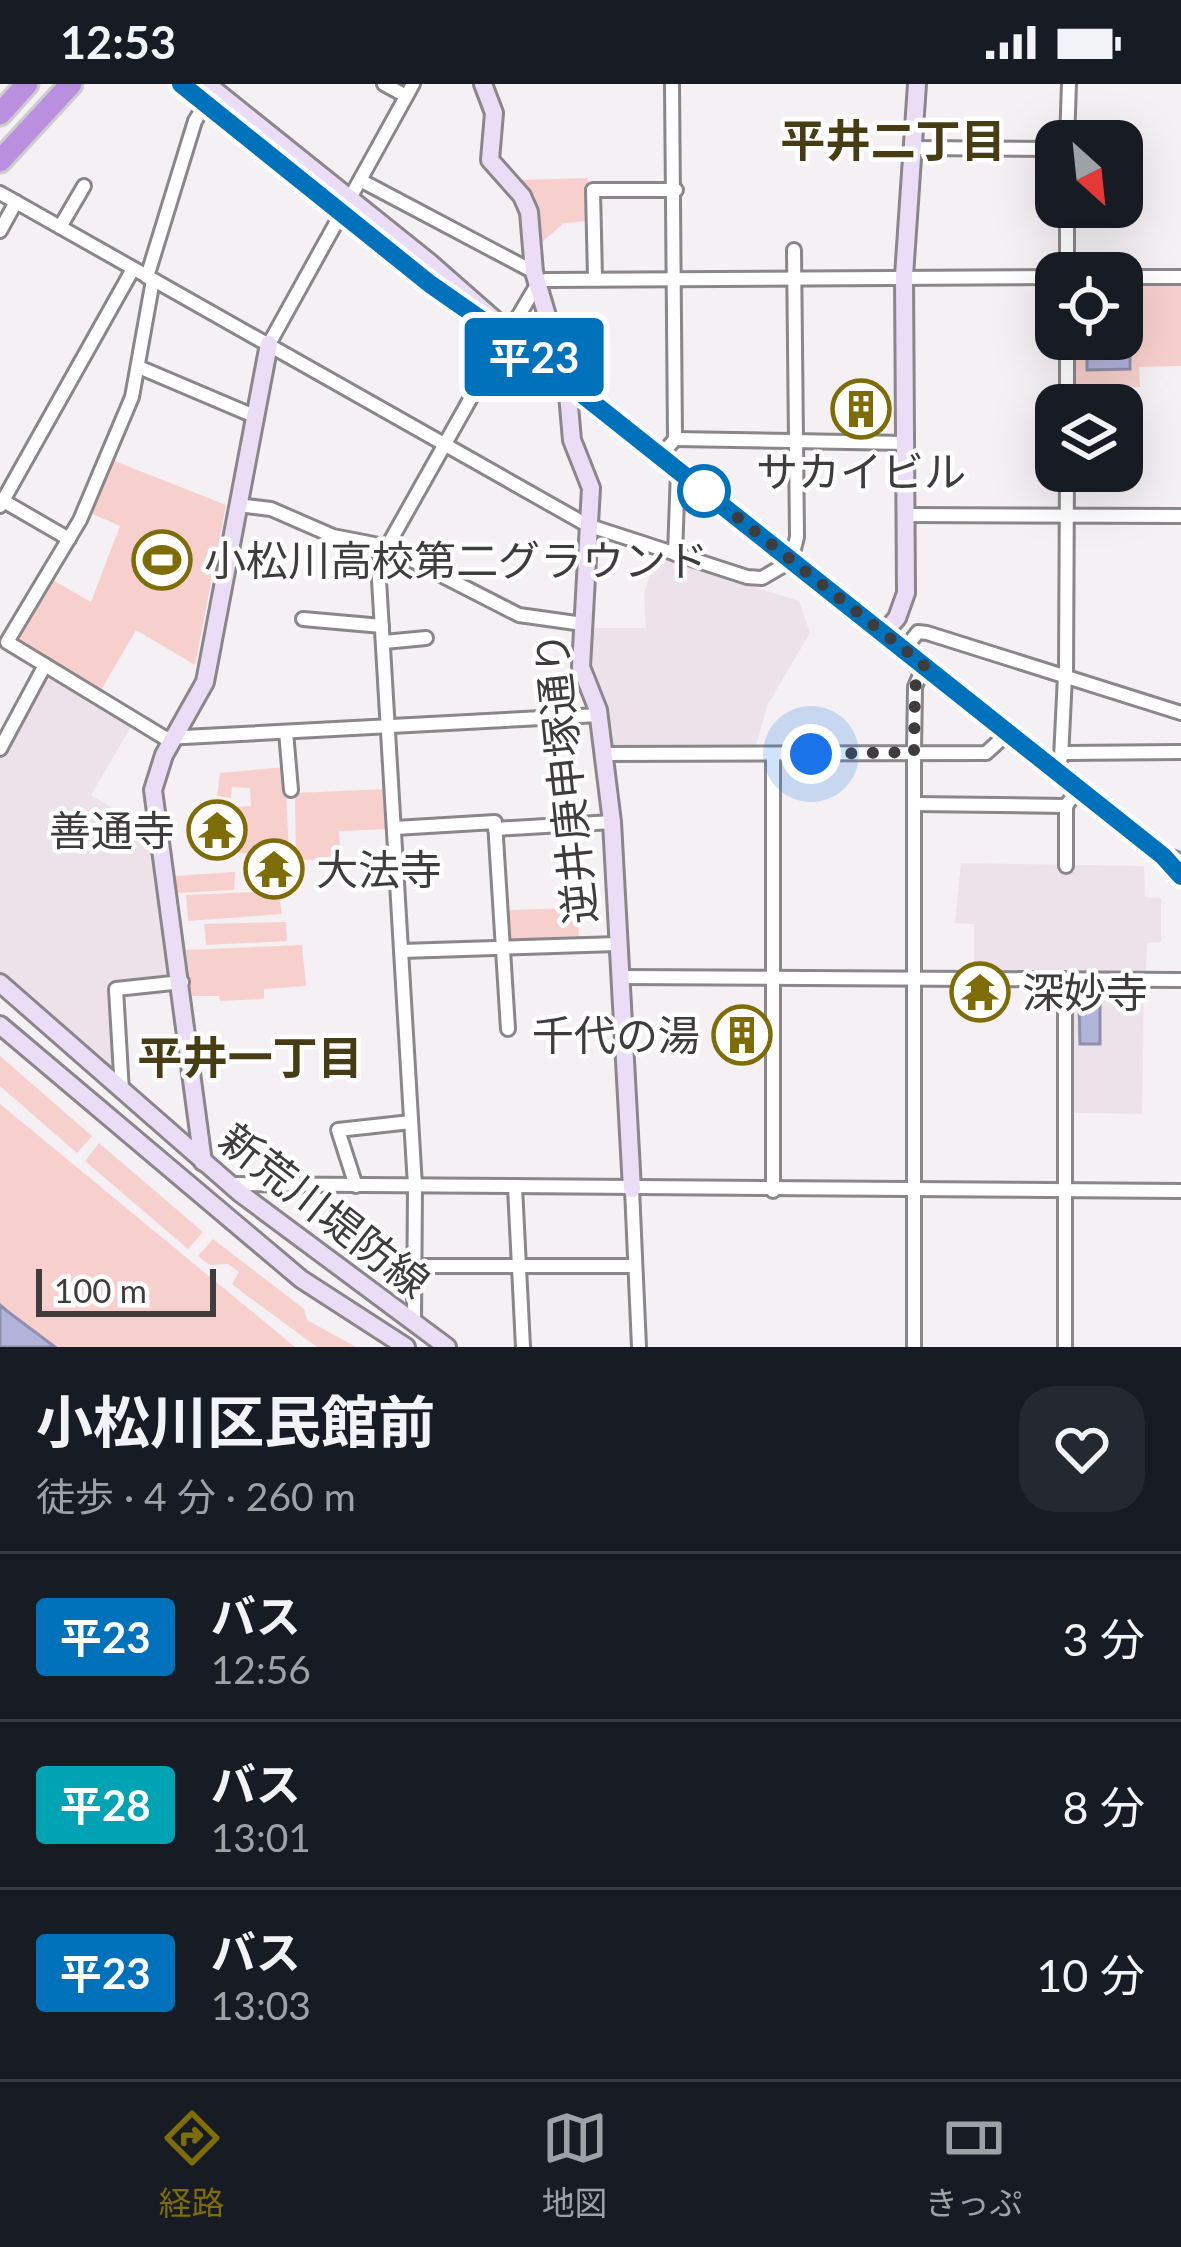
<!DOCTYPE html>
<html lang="ja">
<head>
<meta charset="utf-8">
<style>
	body { margin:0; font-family:Lato,"Noto Sans JP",sans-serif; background:#242831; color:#f1f3f6; height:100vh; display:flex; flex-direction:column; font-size:45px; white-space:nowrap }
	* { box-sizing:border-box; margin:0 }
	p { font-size:39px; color:#9ea1a6 }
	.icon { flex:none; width:66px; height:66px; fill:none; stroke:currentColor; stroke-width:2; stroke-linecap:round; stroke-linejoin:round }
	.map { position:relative; height:1263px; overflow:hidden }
	.sheet { display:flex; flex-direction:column; background:#171b24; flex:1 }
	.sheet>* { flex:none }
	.badge { padding:0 24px; border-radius:9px; font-size:42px; line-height:78px }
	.needle { width:78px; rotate:153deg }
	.buttons { position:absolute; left:1035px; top:36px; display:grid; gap:24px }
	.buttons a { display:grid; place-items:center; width:108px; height:108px; border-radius:24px; background:#171b24; box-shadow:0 12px 48px #0002; font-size:60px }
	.scale { position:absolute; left:36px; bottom:30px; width:180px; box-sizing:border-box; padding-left:12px; border:6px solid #3e3c3d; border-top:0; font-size:33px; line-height:42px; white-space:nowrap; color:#3e3c3d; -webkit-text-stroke:9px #fff; paint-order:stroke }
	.you { position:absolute; width:60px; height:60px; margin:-30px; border:9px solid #fff; border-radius:50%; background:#1a73e8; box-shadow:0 0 0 18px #1a73e833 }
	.map>.badge { position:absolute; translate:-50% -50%; box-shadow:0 0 0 6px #fff }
	.round { display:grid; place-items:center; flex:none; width:126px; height:126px; border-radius:36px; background:#242831 }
	.overview { display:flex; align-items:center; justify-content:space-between; height:204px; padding:0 36px }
	h1 { font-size:57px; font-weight:700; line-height:90px }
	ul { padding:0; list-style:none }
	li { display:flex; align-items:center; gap:36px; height:168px; padding:0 36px; border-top:3px solid #363941 }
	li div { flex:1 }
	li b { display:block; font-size:45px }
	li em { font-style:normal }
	li .badge { min-width:132px; font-weight:700; text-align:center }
	.status { display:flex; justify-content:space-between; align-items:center; height:84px; padding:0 60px; background:#171b24; direction:ltr }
	.status svg { height:33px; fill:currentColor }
	.menu { display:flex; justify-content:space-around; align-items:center; height:168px; border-top:3px solid #363941; background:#171b24; font-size:33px; color:#9ea1a6 }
	.menu a { display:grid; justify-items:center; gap:6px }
	.menu .current { color:#7e6c07 }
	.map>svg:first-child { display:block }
	.built { fill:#ede2ea }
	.green { fill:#f7d0cd }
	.water { fill:#b2b3db; stroke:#8f8fac; stroke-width:3 }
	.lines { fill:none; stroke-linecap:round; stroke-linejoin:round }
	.street-casing { stroke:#8a8689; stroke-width:18 }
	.secondary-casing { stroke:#8a8689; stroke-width:22 }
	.highway-casing { stroke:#cdcccd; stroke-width:27 }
	.street { stroke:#fff; stroke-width:12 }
	.secondary { stroke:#eaddf5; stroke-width:16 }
	.highway { stroke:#ba8fdf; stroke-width:21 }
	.line-casing { stroke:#fff; stroke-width:27 }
	.line { stroke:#0072bc; stroke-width:18 }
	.walk { stroke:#3e3c3d; stroke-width:12; stroke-dasharray:0 21.6 }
	.stop-dot { fill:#fff; stroke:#0072bc; stroke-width:6 }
	.labels { text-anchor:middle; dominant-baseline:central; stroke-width:9; stroke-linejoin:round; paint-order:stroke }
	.poi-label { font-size:42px; fill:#3e3c3d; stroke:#fff; text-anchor:start }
	.street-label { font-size:42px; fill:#3e3c3d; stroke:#fff }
	.neighbourhood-label { font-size:45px; font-weight:bold; fill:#463d14; stroke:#fff }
</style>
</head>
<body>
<div class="status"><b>12:53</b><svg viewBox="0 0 49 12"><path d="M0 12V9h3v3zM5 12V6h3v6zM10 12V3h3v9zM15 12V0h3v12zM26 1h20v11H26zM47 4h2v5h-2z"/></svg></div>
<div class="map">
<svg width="1181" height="1263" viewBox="0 0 1181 1263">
	<rect width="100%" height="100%" fill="#f4f0f3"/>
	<!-- built -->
	<g class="built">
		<polygon points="656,473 799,517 810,549 768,620 755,665 611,665 607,625 590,582 593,544 646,544 644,509"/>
		<polygon points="47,589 132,641 91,711 151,748 176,892 112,900 114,995 0,890 0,672"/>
		<polygon points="961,779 1144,782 1145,813 1161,814 1161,858 1147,859 1146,889 1128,890 1144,899 1142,1030 1072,1029 1070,900 974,889 974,840 955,839"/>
	</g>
	<!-- green -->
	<g class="green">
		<polygon points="588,94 590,137 564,139 541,159 535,112 522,96"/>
		<polygon points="1122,198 1181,198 1181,282 1139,283 1140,303 1073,302 1074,255 1122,255"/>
		<polygon points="107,374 226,421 195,581 136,546 100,608 17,553 49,494 91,518 120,442 88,428"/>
		<polygon points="285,683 289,771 239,769 238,723 251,722 250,704 232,703 231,714 217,712 220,689"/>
		<polygon points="388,705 391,745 339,747 341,778 296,775 295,709"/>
		<polygon points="235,788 234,806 177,809 174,792"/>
		<polygon points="278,807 282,830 188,837 186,811"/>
		<polygon points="578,824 579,858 506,861 505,826"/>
		<polygon points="286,838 287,857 206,861 204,840"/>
		<polygon points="302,861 306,902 264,905 264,915 220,917 219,912 192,912 186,866"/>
		<polygon points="0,972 92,1052 77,1069 0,1002"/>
		<polygon points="0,1020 295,1263 55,1263 7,1227 0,1221"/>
		<polygon points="99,1059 203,1148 188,1165 85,1077"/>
		<polygon points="213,1155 304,1225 307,1236 356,1263 317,1263 242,1208 232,1200 239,1188 228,1180 210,1181 198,1172"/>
	</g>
	<!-- water -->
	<g class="water">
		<polygon points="1130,262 1130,285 1087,286 1087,263"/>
		<polygon points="1079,915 1100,915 1100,960 1080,960"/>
		<polygon points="0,1221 7,1227 55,1263 0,1263"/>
	</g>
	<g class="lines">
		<!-- street casing -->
		<g class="street-casing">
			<g id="street">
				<polyline points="384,0 406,12"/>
				<polyline points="1067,57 1069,0"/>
				<polyline points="911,64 1056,65"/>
				<polyline points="360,96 534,188"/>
				<polyline points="0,109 587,441 747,493 762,494 791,477 797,453 794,166"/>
				<polyline points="350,114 413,0"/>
				<polyline points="60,143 84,102"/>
				<polyline points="0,147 16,118"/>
				<polyline points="1067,189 1067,123"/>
				<polyline points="147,193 195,37 206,19"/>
				<polyline points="1122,193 1181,193"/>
				<polyline points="595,194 593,106 676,106"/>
				<polyline points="153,196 132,313 80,436 7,558 165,654 599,631"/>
				<polyline points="509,248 538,199 546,196 1056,193"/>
				<polyline points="1067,255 1067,321"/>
				<polyline points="269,260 341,130"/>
				<polyline points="141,284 254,332"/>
				<polyline points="675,355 906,359"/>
				<polyline points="660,373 675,355 672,0"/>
				<polyline points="0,415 69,455"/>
				<polyline points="238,421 271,425 333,452 384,462 519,531 583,540"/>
				<polyline points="0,422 133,185"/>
				<polyline points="906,431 1181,432"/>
				<polyline points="675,470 678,387"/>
				<polyline points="303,535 382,542"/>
				<polyline points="384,558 426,554"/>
				<polyline points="904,566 918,548 927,549 1181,629"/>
				<polyline points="1066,593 1067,387"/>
				<polyline points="286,648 291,706"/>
				<polyline points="0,665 45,581"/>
				<polyline points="1065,669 1181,668"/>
				<polyline points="603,670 986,669 1008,649"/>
				<polyline points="1061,674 1065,592"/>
				<polyline points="914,720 1066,722 1078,705"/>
				<polyline points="395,744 495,738 508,945"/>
				<polyline points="495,745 612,738"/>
				<polyline points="1066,782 1066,722"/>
				<polyline points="402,867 617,860"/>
				<polyline points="619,893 1181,896"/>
				<polyline points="1065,895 1065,1263"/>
				<polyline points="122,1008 116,905 182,898"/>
				<polyline points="230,1100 1181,1107"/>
				<polyline points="356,1102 338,1046 411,1038"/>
				<polyline points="515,1103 523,1263"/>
				<polyline points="632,1105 639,1263"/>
				<polyline points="773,1107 773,670"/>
				<polyline points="415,1182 634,1182"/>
				<polyline points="414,1239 415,1102 378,479 504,255"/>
				<polyline points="914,1263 914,668 915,603 924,581"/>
			</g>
		</g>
		<!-- secondary casing -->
		<g class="secondary-casing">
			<g id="secondary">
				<polyline points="181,0 493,246"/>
				<polyline points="207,0 429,178 567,299 1164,772 1181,779"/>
				<polyline points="483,0 494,29 490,76 522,112 529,128 534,188 567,299 572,356 591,404 581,583 598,626 612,738 632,1105"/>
				<polyline points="883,550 897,534 906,509 904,192 917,0"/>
				<polyline points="0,899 240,1109 447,1263"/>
				<polyline points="0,941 301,1195 406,1263"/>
				<polyline points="203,1078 153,706 164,671 205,598 269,260"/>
			</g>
		</g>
		<!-- highway casing -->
		<g class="highway-casing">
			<g id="highway">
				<polyline points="0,30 27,0"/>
				<polyline points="0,77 71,0"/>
			</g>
		</g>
		<!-- street -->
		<use href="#street" class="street"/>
		<!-- secondary -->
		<use href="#secondary" class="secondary"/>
		<!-- highway -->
		<use href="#highway" class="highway"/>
	</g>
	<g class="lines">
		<!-- line casing -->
		<g class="line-casing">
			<polyline id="line" points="181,0 430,200 539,276 1163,772 1181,792"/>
		</g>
		<!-- line -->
		<use href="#line" class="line"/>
		<!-- walk -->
		<polyline class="walk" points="704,407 924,581 915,603 914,668 811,670"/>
	</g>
	<!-- icons -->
	<defs>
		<g id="building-ring" transform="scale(3)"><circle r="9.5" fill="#fff" stroke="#7e6c07" stroke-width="1.5"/><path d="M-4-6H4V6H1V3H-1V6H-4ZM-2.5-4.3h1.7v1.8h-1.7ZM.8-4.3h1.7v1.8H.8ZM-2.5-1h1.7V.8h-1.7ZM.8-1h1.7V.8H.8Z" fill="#7e6c07"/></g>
		<g id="stadium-ring" transform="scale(3)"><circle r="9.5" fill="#fff" stroke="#7e6c07" stroke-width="1.5"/><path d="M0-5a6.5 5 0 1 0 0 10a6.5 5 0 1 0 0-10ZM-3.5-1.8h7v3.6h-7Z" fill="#7e6c07"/></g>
		<g id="temple-ring" transform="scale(3)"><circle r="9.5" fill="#fff" stroke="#7e6c07" stroke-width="1.5"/><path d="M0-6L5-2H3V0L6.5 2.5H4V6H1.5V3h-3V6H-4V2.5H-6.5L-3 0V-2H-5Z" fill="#7e6c07"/></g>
	</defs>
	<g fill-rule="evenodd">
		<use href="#building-ring" x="861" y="325"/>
		<use href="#stadium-ring" x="162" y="476"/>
		<use href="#temple-ring" x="217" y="746"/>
		<use href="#temple-ring" x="274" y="785"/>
		<use href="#temple-ring" x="980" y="908"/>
		<use href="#building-ring" x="742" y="951"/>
	</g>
	<!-- markers -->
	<circle class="stop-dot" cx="704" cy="407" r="24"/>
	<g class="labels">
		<!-- poi labels -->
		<g class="poi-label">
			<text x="861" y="387" text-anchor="middle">サカイビル</text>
			<text x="204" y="476">小松川高校第二グラウンド</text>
			<text x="175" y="746" text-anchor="end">善通寺</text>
			<text x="316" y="785">大法寺</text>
			<text x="1022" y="908">深妙寺</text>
			<text x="700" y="951" text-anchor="end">千代の湯</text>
		</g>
		<!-- street labels -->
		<g class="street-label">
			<text transform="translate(565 694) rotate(-96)">逆井庚申塚通り</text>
			<text transform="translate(325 1126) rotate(38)">新荒川堤防線</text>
		</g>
		<!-- neighbourhood labels -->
		<g class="neighbourhood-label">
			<text x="893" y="56">平井二丁目</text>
			<text x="250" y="973">平井一丁目</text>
		</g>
	</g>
</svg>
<div class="buttons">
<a><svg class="needle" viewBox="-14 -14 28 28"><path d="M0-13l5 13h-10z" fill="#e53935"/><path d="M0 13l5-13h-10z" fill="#9ea1a6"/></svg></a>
<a><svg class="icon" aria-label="locate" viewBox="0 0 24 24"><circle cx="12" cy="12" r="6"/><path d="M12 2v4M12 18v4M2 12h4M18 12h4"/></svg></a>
<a><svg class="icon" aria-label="layers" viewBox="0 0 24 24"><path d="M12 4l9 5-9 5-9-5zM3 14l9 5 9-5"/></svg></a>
</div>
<div class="scale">100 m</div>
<div class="you" style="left:811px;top:670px"></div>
<b class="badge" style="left:534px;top:273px;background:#0072bc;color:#fff">平23</b>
</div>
<section class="sheet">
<div class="overview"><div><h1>小松川区民館前</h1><p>徒歩 · 4 分 · 260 m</p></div><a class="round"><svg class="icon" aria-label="heart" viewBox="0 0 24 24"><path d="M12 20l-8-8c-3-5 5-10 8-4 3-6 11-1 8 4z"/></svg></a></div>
<ul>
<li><span class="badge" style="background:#0072bc;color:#fff">平23</span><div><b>バス</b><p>12:56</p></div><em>3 分</em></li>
<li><span class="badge" style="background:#00a3b4;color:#fff">平28</span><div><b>バス</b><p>13:01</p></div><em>8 分</em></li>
<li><span class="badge" style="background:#0072bc;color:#fff">平23</span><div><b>バス</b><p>13:03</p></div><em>10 分</em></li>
</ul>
</section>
<nav class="menu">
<a class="current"><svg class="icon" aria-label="directions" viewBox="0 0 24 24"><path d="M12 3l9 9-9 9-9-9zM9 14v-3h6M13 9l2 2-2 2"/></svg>経路</a>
<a><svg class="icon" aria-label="map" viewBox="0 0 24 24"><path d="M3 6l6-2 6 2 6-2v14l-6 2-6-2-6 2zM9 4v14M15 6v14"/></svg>地図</a>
<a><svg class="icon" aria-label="tickets" viewBox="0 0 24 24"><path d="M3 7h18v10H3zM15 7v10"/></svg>きっぷ</a>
</nav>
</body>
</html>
